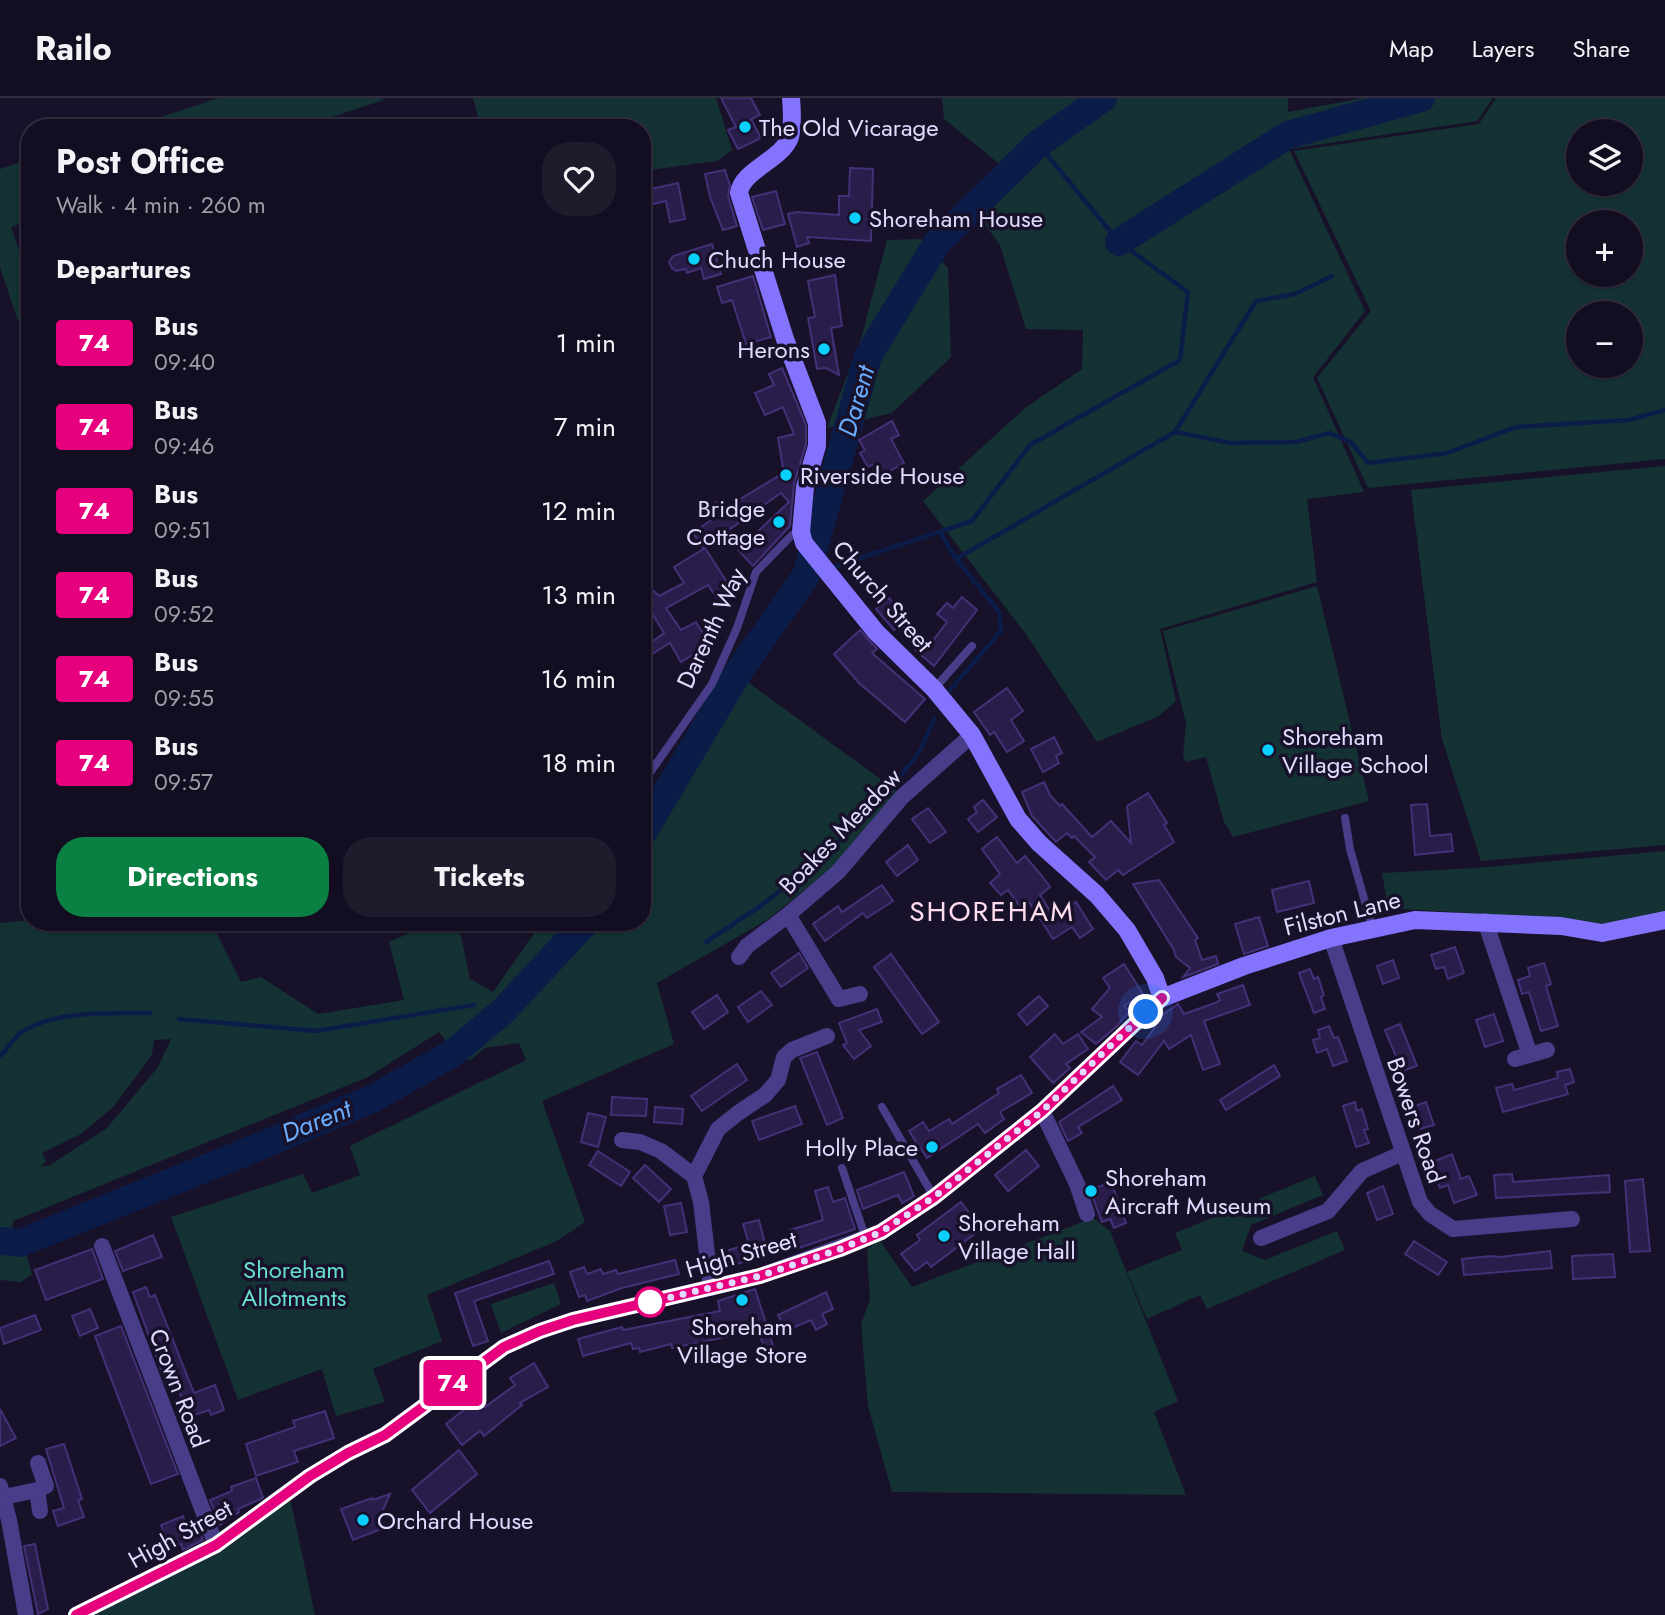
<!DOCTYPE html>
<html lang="en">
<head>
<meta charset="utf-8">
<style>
	body { margin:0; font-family:Jost,sans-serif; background:#1f1b2d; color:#f1f3f6; height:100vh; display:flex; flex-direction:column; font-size:26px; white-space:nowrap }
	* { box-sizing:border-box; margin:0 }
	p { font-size:23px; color:#9c9ca5 }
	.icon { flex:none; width:38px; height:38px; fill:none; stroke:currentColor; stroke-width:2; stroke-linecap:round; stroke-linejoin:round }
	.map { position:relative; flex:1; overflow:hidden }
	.side { position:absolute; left:21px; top:21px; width:630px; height:812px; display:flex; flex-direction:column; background:#120d20; border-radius:28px; box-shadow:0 2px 5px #0004,0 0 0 2px #312d3e }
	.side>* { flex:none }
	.badge { padding:0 14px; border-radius:5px; font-size:24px; line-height:46px }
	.buttons { position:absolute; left:1566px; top:21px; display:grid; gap:14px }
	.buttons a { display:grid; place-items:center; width:77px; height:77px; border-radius:50%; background:#120d20; box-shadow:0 2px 5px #0004,0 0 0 2px #312d3e; font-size:35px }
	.you { position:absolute; width:35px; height:35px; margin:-18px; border:5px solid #fff; border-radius:50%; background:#1a73e8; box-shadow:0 0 0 10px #1a73e833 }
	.map>.badge { position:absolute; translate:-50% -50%; box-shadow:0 0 0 4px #fff }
	h2 { padding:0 35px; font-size:26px; line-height:63px }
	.round { display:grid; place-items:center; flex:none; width:74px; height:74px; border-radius:28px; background:#1f1b2d }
	.head { display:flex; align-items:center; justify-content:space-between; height:119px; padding:0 35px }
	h1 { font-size:33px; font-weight:700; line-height:52px }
	.primary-button { display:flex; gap:14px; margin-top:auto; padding:14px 35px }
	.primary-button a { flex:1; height:80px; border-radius:28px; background:#0b8043; color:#fff; font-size:28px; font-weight:700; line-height:80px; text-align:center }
	.primary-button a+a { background:#1f1b2d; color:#f1f3f6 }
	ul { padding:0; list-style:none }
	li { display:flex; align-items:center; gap:21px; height:84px; padding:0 35px }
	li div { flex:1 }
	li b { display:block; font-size:26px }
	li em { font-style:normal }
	li .badge { min-width:77px; font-weight:700; text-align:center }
	header { display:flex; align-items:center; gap:42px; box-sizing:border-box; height:98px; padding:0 35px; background:#120d20; border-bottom:2px solid #312d3e }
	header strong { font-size:33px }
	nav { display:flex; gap:38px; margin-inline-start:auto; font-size:24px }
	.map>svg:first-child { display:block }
	.green { fill:#143234; fill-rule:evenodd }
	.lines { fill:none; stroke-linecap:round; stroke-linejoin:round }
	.stream { stroke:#0c1c49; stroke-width:4.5 }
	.river { stroke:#0c1c49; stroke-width:28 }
	.building { fill:#2b1d4b; stroke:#443077; stroke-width:2 }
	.lane { stroke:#473d89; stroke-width:8 }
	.street { stroke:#473d89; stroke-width:16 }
	.secondary { stroke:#8373fd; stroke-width:18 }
	.line-casing { stroke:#fff; stroke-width:16 }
	.line { stroke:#e6007e; stroke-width:10 }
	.walk { stroke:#e2dbff; stroke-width:7; stroke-dasharray:0 12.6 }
	.poi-dot { fill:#0acefc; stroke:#18112a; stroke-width:2.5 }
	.stop-dot { fill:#fff; stroke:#e6007e; stroke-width:3.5 }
	.labels { text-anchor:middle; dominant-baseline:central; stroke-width:7; stroke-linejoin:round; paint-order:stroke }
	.poi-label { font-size:24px; fill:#e2dbff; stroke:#18112a; text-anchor:start }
	.street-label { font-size:24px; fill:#e2dbff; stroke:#18112a }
	.park-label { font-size:24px; fill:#66dfcc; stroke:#18112a }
	.water-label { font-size:26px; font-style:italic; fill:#6aacfd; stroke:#18112a }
	.quarter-label { font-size:28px; letter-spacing:2px; fill:#ffddef; stroke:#18112a }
</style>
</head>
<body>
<header>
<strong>Railo</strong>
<nav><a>Map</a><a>Layers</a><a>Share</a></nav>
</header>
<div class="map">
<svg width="1665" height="1517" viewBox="0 0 1665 1517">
	<rect width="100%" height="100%" fill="#18112a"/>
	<!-- green -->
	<g class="green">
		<polygon points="219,0 382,0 384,2 298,30 127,30"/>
		<polygon points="473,0 716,0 732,52 717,63 642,73 642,30 481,30"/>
		<polygon points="942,0 1288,0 1288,14 1363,0 1493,0 1477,23 1289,51 1365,213 1313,279 1364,394 1307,401 1317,484 1160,531 1176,603 1159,618 1097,644 1026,536 923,403 1025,310 1082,271 1083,232 1026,231 1000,147 968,104 1003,69 944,21"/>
		<path d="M1496 0H1665V361L1368 390 1317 280 1371 213 1294 53 1479 26ZM1578 33H1631V86H1578ZM1578 124H1631V177H1578ZM1578 215H1631V268H1578Z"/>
		<polygon points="30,61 30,122 11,129 30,184 30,258 0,169 0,71"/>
		<polygon points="921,141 948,170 951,259 892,315 827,330 861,241 887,142"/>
		<polygon points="1665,368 1665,747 1481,763 1442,641 1411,392"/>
		<polygon points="1317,488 1369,703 1233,739 1224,724 1206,659 1186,664 1183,658 1186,625 1163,533"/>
		<path d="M745 582 898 694 834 768 767 822 657 885 674 946 542 1003 585 1124 557 1143 427 1197 442 1243 373 1271 385 1304 336 1318 322 1271 238 1302 171 1119 303 1076 312 1095 360 1077 350 1048 526 962 519 945 485 950 472 961 462 963 439 934 368 979 13 1123 12 1135 27 1158 32 1176 21 1184 0 1182V825L30 822V824H211L241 884 261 879 318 916 404 902 389 844 434 824H458L470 881 493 894 542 824H577L516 888 499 900 510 918 557 862 596 824H642V754ZM171 941 158 969 107 1030 50 1067 41 1069 46 1063 42 1055 81 1036 114 1008 152 957 154 942Z"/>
		<polygon points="1665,753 1665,814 1603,827 1565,821 1388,810 1382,775 1476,770"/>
		<polygon points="1315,1078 1323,1097 1251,1127 1242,1153 1265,1162 1337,1133 1345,1152 1207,1211 1200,1197 1147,1221 1127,1174 1182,1152 1175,1135"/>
		<polygon points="1093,1120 1110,1133 1178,1303 1154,1314 1186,1397 892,1394 868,1308 861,1226 870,1202 867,1152 879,1141 912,1189"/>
		<polygon points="554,1185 561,1206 501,1235 491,1206"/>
		<polygon points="290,1400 315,1517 90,1517 222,1453"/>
	</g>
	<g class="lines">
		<!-- stream -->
		<g class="stream">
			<polyline points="1175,334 1230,345 1296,344 1329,335 1351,344 1368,365 1447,355 1516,329 1629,322 1665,312"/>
			<polyline points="940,434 956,461 999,514 1001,533 950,592"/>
			<polyline points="956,461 1175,334 1256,203 1295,196 1332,178"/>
			<polyline points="830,470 972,423 1030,347 1180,262 1188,194 1119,144 1038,46"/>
			<polyline points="806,478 822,473"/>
			<polyline points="706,844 762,807 817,764 882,702 920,653 934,621"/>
			<polyline points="179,921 316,933 474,907"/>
			<path d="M0 958C7 951 14 940 22 934 55 912 112 915 150 915"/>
		</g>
		<!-- river -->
		<g class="river">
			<polyline points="1119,144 1288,37 1421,0"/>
			<polyline points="642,736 739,573 806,478 868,258 937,145 1038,46 1103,0"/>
			<polyline points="0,1143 20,1145 239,1057 374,1000 453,955 503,913 586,824"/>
		</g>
	</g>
	<!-- building -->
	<g class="building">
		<polygon points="721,0 751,0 760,17 751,21 761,40 738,51 728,32 736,29"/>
		<polygon points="850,70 873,71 871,143 807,139 809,145 797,149 788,116 796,114 839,117 839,98 849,98"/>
		<polygon points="725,72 730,88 728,98 737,128 723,132 710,99 705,76"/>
		<polygon points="678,85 685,121 670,124 666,103 649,107 646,92"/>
		<polygon points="776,93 785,126 763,132 752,99"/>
		<polygon points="712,146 721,176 704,181 701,170 687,175 686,171 676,173 672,170 669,164 673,158"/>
		<polygon points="835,177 842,228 831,230 839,277 826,270 817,271 808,220 815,219 808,183"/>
		<polygon points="753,178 771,239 746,246 732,202 722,205 717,189"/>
		<polygon points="782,270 806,327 806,346 794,386 790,428 753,468 738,452 789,404 781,395 703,450 693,435 711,422 704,413 717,404 722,412 790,371 783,370 778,340 794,336 783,309 765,317 755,295 774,287 769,276"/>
		<polygon points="892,323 899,337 891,341 904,365 881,378 874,366 868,369 860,355 865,352 859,342"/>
		<polygon points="705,450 732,492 718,502 708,487 666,510 681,532 696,524 710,546 681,564 670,545 649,558 644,550 664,535 643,500 654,493 659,498 684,485 674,469"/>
		<polygon points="962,499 977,512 934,568 915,552 925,540 931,545 947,524 937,516 947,505 953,510"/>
		<polygon points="889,500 906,521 894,532 876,511"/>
		<polygon points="860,532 877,551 872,555 925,601 905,624 859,585 834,556"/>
		<polygon points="1007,590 1023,613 1011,622 1024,643 1007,654 994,634 990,637 974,614"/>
		<polygon points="1054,639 1062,655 1056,658 1059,665 1043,674 1031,651"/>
		<polygon points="1044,684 1050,697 1060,708 1062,706 1092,739 1111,723 1131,745 1127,708 1148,695 1167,725 1164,727 1174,744 1123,777 1118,772 1106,782 1089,764 1095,759 1074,738 1072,740 1067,735 1056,744 1032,718 1022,694"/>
		<polygon points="983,702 997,719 978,734 968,721 977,714 974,709"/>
		<polygon points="1427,706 1430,738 1451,736 1453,753 1415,757 1411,707"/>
		<polygon points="928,710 946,734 930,745 912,721"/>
		<polygon points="997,739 1017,765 1025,758 1042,778 1050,789 1040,797 1054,819 1076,804 1093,831 1080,840 1072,829 1053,841 1029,804 1021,810 1008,792 1001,797 990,785 1000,776 982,751"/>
		<polygon points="908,747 918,762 897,778 886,764"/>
		<polygon points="1159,782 1198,840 1195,842 1202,862 1216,858 1218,866 1183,879 1190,870 1176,859 1174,852 1133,786"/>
		<polygon points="1309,783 1314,805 1277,814 1272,792"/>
		<polygon points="882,787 893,803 867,820 863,815 825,843 813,826 838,808 842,814"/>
		<polygon points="1259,819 1268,848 1244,856 1235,826"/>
		<polygon points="1455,849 1464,875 1448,881 1444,869 1436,871 1431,857"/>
		<polygon points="799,855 808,870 781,889 771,875"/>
		<polygon points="891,856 939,924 922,936 874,869"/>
		<polygon points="1393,862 1399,880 1383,886 1377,868"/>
		<polygon points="1544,865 1551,886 1546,888 1558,928 1541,933 1529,894 1522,896 1518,882 1530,878 1528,870"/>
		<polygon points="1124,866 1143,896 1124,908 1130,913 1116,929 1096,946 1081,934 1102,919 1092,911 1110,890 1103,880"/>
		<polygon points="1310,871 1314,881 1318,879 1324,897 1321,899 1325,911 1314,915 1299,875"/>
		<polygon points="1243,887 1250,907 1204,923 1220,966 1203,972 1191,937 1169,951 1164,943 1138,977 1120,964 1136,943 1142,947 1155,929 1152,924 1178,906 1184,916 1215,905 1220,902 1217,896"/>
		<polygon points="761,893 772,907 748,924 738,909"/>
		<polygon points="717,897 728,914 704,931 692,914"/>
		<polygon points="1039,898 1048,908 1027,927 1018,916"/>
		<polygon points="877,911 882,924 859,932 871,948 854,961 843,947 847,945 839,925"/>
		<polygon points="1494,916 1503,943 1485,949 1476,922"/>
		<polygon points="1400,926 1417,968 1405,972 1400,959 1397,961 1385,932"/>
		<polygon points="1329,928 1334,940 1338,939 1347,963 1333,968 1327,951 1317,955 1313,942 1320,940 1318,932"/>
		<polygon points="1055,936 1063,946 1078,936 1088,951 1066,966 1070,970 1053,985 1030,959"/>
		<polygon points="817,954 843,1020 827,1027 800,960"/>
		<polygon points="737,966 747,982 702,1013 691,998"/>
		<polygon points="1274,967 1280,978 1226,1012 1220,1002"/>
		<polygon points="1570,971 1574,984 1565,987 1568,996 1503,1014 1496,990 1512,986 1514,992 1558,980 1557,974"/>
		<polygon points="1021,977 1032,995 1000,1014 1004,1021 985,1035 978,1026 927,1060 909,1033 923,1024 929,1033 949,1021 952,1026 999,995 997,991"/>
		<polygon points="1113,988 1122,1002 1078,1029 1082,1035 1068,1043 1059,1024"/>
		<polygon points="612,999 647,1001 646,1018 611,1017"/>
		<polygon points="1355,1004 1357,1013 1362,1011 1368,1031 1364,1032 1369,1045 1356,1049 1343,1008"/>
		<polygon points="1426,1004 1434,1027 1420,1031 1412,1009"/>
		<polygon points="795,1008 802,1026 759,1042 752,1023"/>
		<polygon points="655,1009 683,1011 682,1026 654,1024"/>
		<polygon points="588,1015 606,1019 598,1049 581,1044"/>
		<polygon points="1026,1052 1039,1068 1008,1093 995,1077"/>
		<polygon points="598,1053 630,1074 621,1088 589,1067"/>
		<polygon points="1452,1056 1461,1081 1469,1078 1477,1097 1454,1105 1448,1087 1440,1090 1430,1065"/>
		<polygon points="645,1067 671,1091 659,1104 633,1080"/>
		<polygon points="904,1074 914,1098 902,1105 898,1097 863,1111 857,1092"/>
		<polygon points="1512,1076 1513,1084 1609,1077 1610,1094 1496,1100 1494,1077"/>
		<polygon points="1643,1081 1650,1153 1630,1154 1625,1083"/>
		<polygon points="1111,1084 1126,1125 1114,1130 1110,1121 1102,1124 1090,1092"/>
		<polygon points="1383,1088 1393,1116 1377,1122 1367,1095"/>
		<polygon points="828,1089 833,1104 845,1100 855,1131 796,1151 790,1132 823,1122 815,1093"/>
		<polygon points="961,1104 981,1131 931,1169 927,1164 915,1173 901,1156 920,1142 917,1137"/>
		<polygon points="681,1105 687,1134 670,1137 664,1108"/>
		<polygon points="759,1122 768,1157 733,1167 729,1152 749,1146 743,1126"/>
		<polygon points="153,1137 162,1159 123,1173 115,1153"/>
		<polygon points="1414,1143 1447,1164 1438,1177 1405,1156"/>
		<polygon points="92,1151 103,1181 46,1202 35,1172"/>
		<polygon points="1550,1153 1552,1170 1464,1177 1462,1161 1491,1158 1500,1159"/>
		<polygon points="1613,1156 1615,1179 1573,1181 1572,1158"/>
		<polygon points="675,1162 679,1176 622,1190 587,1203 585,1197 579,1199 570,1174 584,1169 587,1176 601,1171 603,1176 616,1172 618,1176"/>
		<polygon points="549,1163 554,1176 474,1203 488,1243 473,1248 455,1195"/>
		<polygon points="146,1189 150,1199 155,1197 194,1295 215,1287 224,1312 211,1317 209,1312 189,1319 177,1288 168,1291 133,1194"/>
		<polygon points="755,1191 773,1248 766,1252 754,1225 731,1238 672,1250 671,1246 640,1254 639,1250 633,1251 631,1245 583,1258 578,1241 622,1229 623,1232 720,1213 718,1203"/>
		<polygon points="826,1194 833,1211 822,1216 827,1226 816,1232 811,1222 786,1233 778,1217"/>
		<polygon points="90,1211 98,1230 80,1238 72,1218"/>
		<polygon points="35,1217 41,1232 4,1246 0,1230"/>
		<polygon points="121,1228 178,1376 151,1386 95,1238"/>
		<polygon points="534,1265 548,1289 520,1305 522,1307 484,1338 480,1333 462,1347 446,1326 479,1300 485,1309 515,1287 510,1280"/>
		<polygon points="0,1311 16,1340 0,1348"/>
		<polygon points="325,1313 334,1340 294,1353 298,1364 256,1378 246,1346 295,1329 293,1323"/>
		<polygon points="64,1346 82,1401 78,1402 84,1419 58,1428 53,1413 64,1410 46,1351"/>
		<polygon points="459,1352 477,1376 430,1415 412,1392"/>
		<polygon points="256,1380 263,1400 238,1411 239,1414 220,1427 210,1402 232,1393 231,1389"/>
		<polygon points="390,1396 380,1419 384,1430 353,1442 341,1411 372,1400 373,1402"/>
		<polygon points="183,1418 187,1429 196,1425 203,1442 183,1452 181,1446 170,1451 161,1427"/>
		<polygon points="35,1446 48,1511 38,1516 24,1448"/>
	</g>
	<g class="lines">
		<!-- lane -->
		<g class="lane">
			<polyline points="934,591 972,548"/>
			<polyline points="642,686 712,586 737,530 756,474 792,437 801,434"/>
			<polyline points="1345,720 1350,751 1372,829"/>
			<polyline points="882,1009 934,1099"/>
			<polyline points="842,1070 866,1141"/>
		</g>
		<!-- street -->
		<g class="street">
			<polyline points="788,817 839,901 860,896"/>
			<polyline points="1485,823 1530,957"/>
			<polyline points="1331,840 1420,1104 1430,1116 1453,1131 1572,1121"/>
			<polyline points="739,859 747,848 788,817 838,774 902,699 972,637"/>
			<polyline points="1515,961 1547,952"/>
			<polyline points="1042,1013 1077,1086 1087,1116"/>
			<polyline points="622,1042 640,1044 661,1053 694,1078 701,1104 711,1190"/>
			<polyline points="694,1078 718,1031 738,1015 765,997 778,982 784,959 792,952 827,938"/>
			<polyline points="1261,1140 1328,1113 1362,1073 1403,1055"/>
			<polyline points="102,1148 216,1447"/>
			<polyline points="38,1365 46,1388 37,1392 40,1413"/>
			<polyline points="0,1388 9,1422 26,1517"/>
			<polyline points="4,1399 37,1392"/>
			<polyline points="76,1517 216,1447 310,1378 348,1355 385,1337 504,1249 540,1233 573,1222 760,1178 881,1134 934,1099 1042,1013 1162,900"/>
		</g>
		<!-- secondary -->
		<path class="secondary" d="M791 0C792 12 793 27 790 39 782 62 742 72 739 95L785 241 817 325V348L805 389 801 434 804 445 876 534 934 591 972 637 1018 721 1039 745 1097 797 1127 832 1155 880 1162 900 1244 868 1331 840 1415 822 1561 828 1602 835 1665 822"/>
	</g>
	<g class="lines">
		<!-- line casing -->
		<g class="line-casing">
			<polyline id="line" points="76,1517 216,1447 310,1378 348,1355 385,1337 504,1249 540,1233 573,1222 760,1178 840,1151 881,1134 934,1099 1042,1013 1162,900"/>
		</g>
		<!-- line -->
		<use href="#line" class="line"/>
		<!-- walk -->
		<polyline class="walk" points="650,1204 642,1206 760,1178 840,1151 881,1134 934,1099 1042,1013 1146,914"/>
	</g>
	<!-- markers -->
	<g class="poi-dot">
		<circle cx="745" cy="29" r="7"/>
		<circle cx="855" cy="120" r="7"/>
		<circle cx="694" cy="161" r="7"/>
		<circle cx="824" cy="251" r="7"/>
		<circle cx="786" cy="377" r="7"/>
		<circle cx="779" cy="424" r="7"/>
		<circle cx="1268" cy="652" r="7"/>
		<circle cx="932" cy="1049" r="7"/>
		<circle cx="1091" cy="1093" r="7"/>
		<circle cx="944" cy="1138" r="7"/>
		<circle cx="742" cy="1202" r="7"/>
		<circle cx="363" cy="1422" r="7"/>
	</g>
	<circle class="stop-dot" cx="650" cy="1204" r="14"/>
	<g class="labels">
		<!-- poi labels -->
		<g class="poi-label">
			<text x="759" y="29">The Old Vicarage</text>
			<text x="869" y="120">Shoreham House</text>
			<text x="708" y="161">Chuch House</text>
			<text x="810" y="251" text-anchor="end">Herons</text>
			<text x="800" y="377">Riverside House</text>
			<text x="765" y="410" text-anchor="end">Bridge<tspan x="765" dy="28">Cottage</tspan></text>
			<text x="1282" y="638">Shoreham<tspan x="1282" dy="28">Village School</tspan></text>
			<text x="918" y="1049" text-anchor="end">Holly Place</text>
			<text x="1105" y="1079">Shoreham<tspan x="1105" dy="28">Aircraft Museum</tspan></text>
			<text x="958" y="1124">Shoreham<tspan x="958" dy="28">Village Hall</tspan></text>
			<text x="742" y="1228" text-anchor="middle">Shoreham<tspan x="742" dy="28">Village Store</tspan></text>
			<text x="377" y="1422">Orchard House</text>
		</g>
		<!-- street labels -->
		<g class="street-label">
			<text transform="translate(883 498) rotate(49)">Church Street</text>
			<text transform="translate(711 530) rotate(-65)">Darenth Way</text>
			<text transform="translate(840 733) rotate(-46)">Boakes Meadow</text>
			<text transform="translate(1342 815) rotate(-14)">Filston Lane</text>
			<text transform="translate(1416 1022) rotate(71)">Bowers Road</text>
			<text transform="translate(741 1156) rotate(-16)">High Street</text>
			<text transform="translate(179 1290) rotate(69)">Crown Road</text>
			<text transform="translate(180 1436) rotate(-29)">High Street</text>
		</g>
		<!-- park labels -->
		<g class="park-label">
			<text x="294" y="1171">Shoreham<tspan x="294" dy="28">Allotments</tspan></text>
		</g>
		<!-- water labels -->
		<g class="water-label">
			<text transform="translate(856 303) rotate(-74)">Darent</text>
			<text transform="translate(316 1023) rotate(-22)">Darent</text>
		</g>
		<!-- quarter labels -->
		<g class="quarter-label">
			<text x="992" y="813">SHOREHAM</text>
		</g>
	</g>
</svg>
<div class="buttons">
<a><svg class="icon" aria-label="layers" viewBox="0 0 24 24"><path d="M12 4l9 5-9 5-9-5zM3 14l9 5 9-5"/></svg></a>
<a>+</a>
<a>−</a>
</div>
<div class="you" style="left:1146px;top:914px"></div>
<b class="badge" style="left:453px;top:1285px;background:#e6007e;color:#fff">74</b>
<section class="side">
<div class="head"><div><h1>Post Office</h1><p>Walk · 4 min · 260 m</p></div><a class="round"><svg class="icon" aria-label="heart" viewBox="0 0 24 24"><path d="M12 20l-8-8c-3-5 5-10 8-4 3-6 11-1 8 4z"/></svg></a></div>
<h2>Departures</h2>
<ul>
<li><span class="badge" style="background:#e6007e;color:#fff">74</span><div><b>Bus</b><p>09:40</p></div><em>1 min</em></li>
<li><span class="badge" style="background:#e6007e;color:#fff">74</span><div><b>Bus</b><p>09:46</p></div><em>7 min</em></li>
<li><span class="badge" style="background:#e6007e;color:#fff">74</span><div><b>Bus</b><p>09:51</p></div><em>12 min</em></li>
<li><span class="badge" style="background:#e6007e;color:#fff">74</span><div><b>Bus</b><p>09:52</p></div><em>13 min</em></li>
<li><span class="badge" style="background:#e6007e;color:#fff">74</span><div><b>Bus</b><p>09:55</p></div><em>16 min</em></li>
<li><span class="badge" style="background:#e6007e;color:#fff">74</span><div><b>Bus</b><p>09:57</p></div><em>18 min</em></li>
</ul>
<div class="primary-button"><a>Directions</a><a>Tickets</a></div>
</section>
</div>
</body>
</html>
